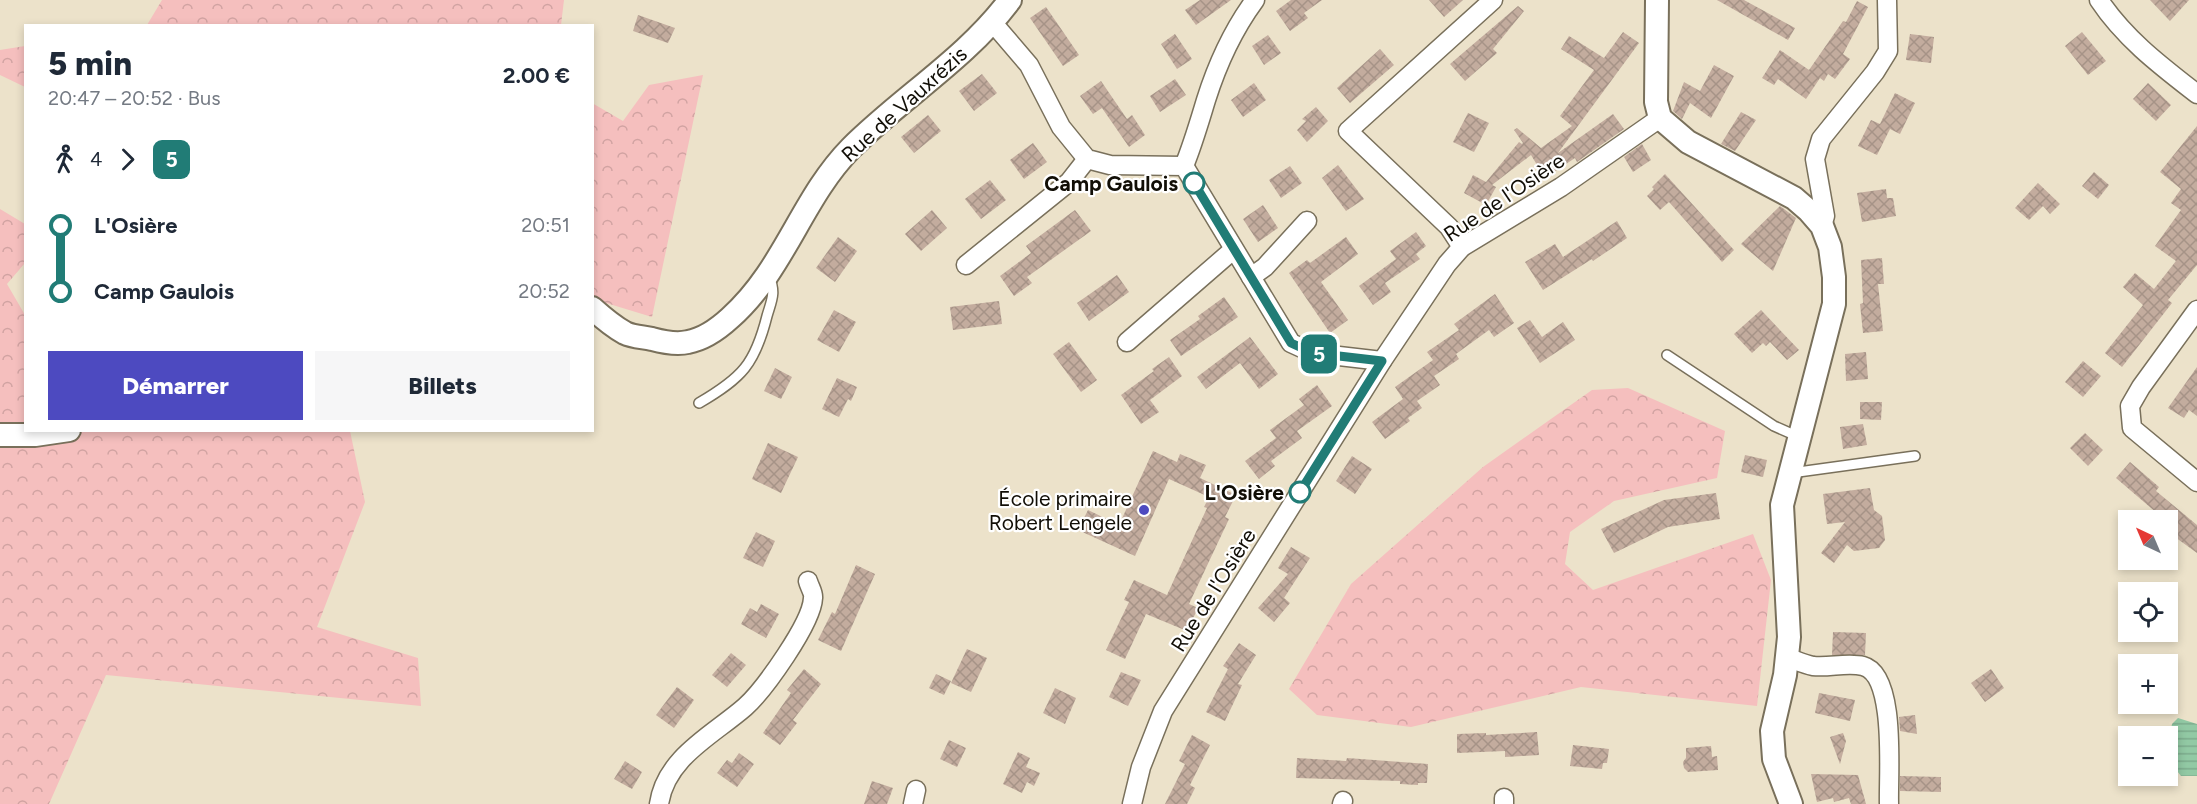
<!DOCTYPE html>
<html lang="fr">
<head>
<meta charset="utf-8">
<style>
	body { margin:0; font-family:Figtree,sans-serif; background:#f6f6f7; color:#1f2937; height:100vh; display:flex; flex-direction:column; font-size:22px; white-space:nowrap }
	* { box-sizing:border-box; margin:0 }
	p { font-size:20px; color:#747a83 }
	.icon { flex:none; width:33px; height:33px; fill:none; stroke:currentColor; stroke-width:2; stroke-linecap:round; stroke-linejoin:round }
	.map { position:relative; flex:1; overflow:hidden }
	.details { position:absolute; left:24px; top:24px; width:570px; height:408px; display:flex; flex-direction:column; background:#fff; border-radius:0px; box-shadow:0 3px 9px #0003 }
	.details>* { flex:none }
	.badge { padding:0 12px; border-radius:9px; font-size:21px; line-height:39px }
	.needle { width:39px; rotate:316deg }
	.fabs { position:absolute; left:2118px; top:510px; display:grid; gap:12px }
	.fabs a { display:grid; place-items:center; width:60px; height:60px; border-radius:0px; background:#fff; box-shadow:0 3px 9px #0003; font-size:30px }
	.map>.badge { position:absolute; translate:-50% -50%; box-shadow:0 0 0 3px #fff }
	.legs { display:flex; align-items:center; gap:9px; height:66px; padding:0 24px; font-size:20px }
	.legs p { margin-inline-start:auto }
	.headline { display:flex; align-items:center; justify-content:space-between; height:102px; padding:0 24px }
	h1 { font-size:33px; font-weight:800; line-height:45px }
	.button { display:flex; gap:12px; margin-top:auto; padding:12px 24px }
	.button a { flex:1; height:69px; border-radius:0px; background:#4d4ac0; color:#fff; font-size:24px; font-weight:800; line-height:69px; text-align:center }
	.button a+a { background:#f6f6f7; color:#1f2937 }
	ul { padding:0 24px; list-style:none }
	li { display:flex; align-items:center; gap:21px; height:66px; font-size:22px }
	li i { display:grid; place-items:center; width:9px; height:100%; margin:0 8px; background:currentColor }
	li i::after { content:''; width:15px; height:15px; margin:-8px; border:4px solid; border-radius:50%; background:#fff }
	li p { margin-inline-start:auto }
	li:first-child i { background:linear-gradient(#0000 50%,currentColor 0) }
	li:last-child i { background:linear-gradient(currentColor 50%,#0000 0) }
	.map>svg:first-child { display:block }
	.forest { fill:url(#forest-crowns) }
	.water { fill:url(#water-rules) }
	.building { fill:url(#building-cross-hatch) }
	.lines { fill:none; stroke-linecap:round; stroke-linejoin:round }
	.service-casing { stroke:#79705b; stroke-width:12 }
	.minor-casing { stroke:#79705b; stroke-width:21 }
	.tertiary-casing { stroke:#79705b; stroke-width:26 }
	.service { stroke:#fff; stroke-width:9 }
	.minor { stroke:#fff; stroke-width:18 }
	.tertiary { stroke:#fff; stroke-width:22 }
	.line-1-casing { stroke:#fff; stroke-width:14 }
	.line-1 { stroke:#217c76; stroke-width:9 }
	.stop-1-dot { fill:#fff; stroke:#217c76; stroke-width:3 }
	.poi-dot { fill:#4d4ac0; stroke:#fff; stroke-width:2 }
	.labels { text-anchor:middle; dominant-baseline:central; stroke-width:4.5; stroke-linejoin:round; paint-order:stroke }
	.street-label { font-size:21px; fill:#110e06; stroke:#fff }
	.stop-label { font-size:21px; font-weight:bold; fill:#110e06; stroke:#fff; text-anchor:end }
	.poi-label { font-size:21px; fill:#110e06; stroke:#fff; text-anchor:end }
</style>
</head>
<body>
<div class="map">
<svg width="2197" height="804" viewBox="0 0 2197 804">
	<defs>
		<pattern id="forest-crowns" width="20" height="18" patternUnits="userSpaceOnUse" patternTransform="scale(1.5)"><rect width="20" height="18" fill="#f5bfbe"/><path d="M2 6a3 3 0 1 1 6 0M12 15a3 3 0 1 1 6 0" fill="none" stroke="#d1a3a2"/></pattern>
		<pattern id="water-rules" width="6" height="5" patternUnits="userSpaceOnUse" patternTransform="scale(1.5)"><rect width="6" height="5" fill="#92c9a4"/><path d="M0 2.5h6" fill="none" stroke="#7dab8c"/></pattern>
		<pattern id="building-cross-hatch" width="8" height="8" patternUnits="userSpaceOnUse" patternTransform="scale(1.5)"><rect width="8" height="8" fill="#c3ac9e"/><path d="M0 0l8 8M0 8l8-8" fill="none" stroke="#a69387"/></pattern>
	</defs>
	<rect width="100%" height="100%" fill="#ece2ca"/>
	<!-- forest -->
	<g class="forest">
		<polygon points="162,0 564,0 561,25 147,25"/>
		<polygon points="25,46 26,46 25,87 0,75 0,50"/>
		<polygon points="703,75 652,317 593,299 592,103 623,121 649,85"/>
		<polygon points="0,209 25,224 25,263 7,284 25,315 26,430 350,431 365,502 317,627 418,658 421,706 106,675 49,804 0,804"/>
		<polygon points="1628,388 1725,431 1717,478 1614,501 1570,532 1565,564 1593,590 1753,534 1771,580 1757,706 1581,687 1411,727 1317,715 1289,689 1351,584 1483,467 1592,390"/>
	</g>
	<!-- water -->
	<polygon class="water" points="2178,718 2197,724 2197,776 2181,776 2177,771 2171,729 2172,724"/>
	<!-- building -->
	<g class="building">
		<polygon points="1200,0 1231,0 1196,25 1185,10"/>
		<polygon points="1291,0 1322,0 1304,13 1308,18 1290,31 1276,11"/>
		<polygon points="1429,0 1463,0 1444,17"/>
		<polygon points="1717,0 1744,0 1795,28 1788,40"/>
		<polygon points="2150,0 2189,0 2170,21"/>
		<polygon points="1857,1 1868,7 1843,54 1850,59 1835,79 1828,74 1824,81 1820,78 1806,99 1778,79 1774,85 1762,78 1780,50 1809,70 1843,21 1846,22"/>
		<polygon points="1518,6 1524,11 1493,49 1497,53 1465,81 1450,64"/>
		<polygon points="1046,7 1079,55 1063,66 1030,18"/>
		<polygon points="638,15 675,28 668,43 633,31"/>
		<polygon points="1623,32 1639,43 1558,153 1613,114 1624,129 1577,162 1575,158 1545,178 1531,155 1492,185 1496,187 1486,205 1464,193 1473,175 1486,182 1519,142 1522,144 1523,143 1514,130 1517,128 1541,148 1572,126 1560,116 1594,70 1561,49 1569,36 1604,58"/>
		<polygon points="2082,32 2106,61 2088,75 2065,46"/>
		<polygon points="1175,34 1192,59 1177,69 1161,44"/>
		<polygon points="1910,34 1934,37 1931,63 1906,60"/>
		<polygon points="1268,35 1281,53 1264,65 1252,46"/>
		<polygon points="1380,49 1394,65 1350,103 1337,88"/>
		<polygon points="1714,65 1734,76 1711,118 1690,103 1682,119 1673,111 1684,82 1700,91"/>
		<polygon points="982,74 997,93 974,111 959,91"/>
		<polygon points="1175,79 1186,95 1160,112 1150,96"/>
		<polygon points="1101,81 1127,119 1132,115 1145,135 1129,147 1102,108 1093,114 1080,96"/>
		<polygon points="1254,83 1266,100 1243,117 1231,100"/>
		<polygon points="2148,83 2171,105 2156,121 2133,99"/>
		<polygon points="1895,93 1915,103 1900,134 1890,129 1877,155 1858,146 1871,120 1880,124"/>
		<polygon points="1316,107 1328,121 1307,142 1297,130 1306,121 1302,119"/>
		<polygon points="1741,112 1756,120 1735,151 1721,144"/>
		<polygon points="1468,113 1489,123 1474,152 1453,142"/>
		<polygon points="928,115 941,131 914,153 901,137"/>
		<polygon points="2197,126 2197,265 2168,300 2172,303 2122,367 2105,353 2143,305 2123,287 2135,273 2154,289 2176,261 2155,246 2181,210 2171,203 2181,189 2160,172"/>
		<polygon points="1033,143 1047,162 1024,179 1010,160"/>
		<polygon points="1642,144 1651,160 1633,172 1624,157"/>
		<polygon points="1338,165 1364,199 1346,211 1322,178"/>
		<polygon points="1290,166 1302,183 1281,198 1269,180"/>
		<polygon points="2094,172 2109,185 2098,199 2082,186"/>
		<polygon points="1665,174 1734,250 1722,262 1669,202 1660,210 1647,196 1654,189 1652,187"/>
		<polygon points="990,180 1006,200 981,219 965,199"/>
		<polygon points="2038,183 2060,204 2050,214 2043,206 2029,220 2015,208"/>
		<polygon points="1886,189 1887,198 1893,198 1896,216 1862,222 1857,193"/>
		<polygon points="1263,205 1278,228 1258,242 1243,219"/>
		<polygon points="1780,206 1796,218 1773,271 1741,244"/>
		<polygon points="932,210 947,228 921,251 905,234"/>
		<polygon points="1075,210 1091,231 1027,277 1032,283 1014,296 1000,276 1031,253 1026,246"/>
		<polygon points="1617,221 1627,238 1593,261 1592,259 1543,290 1525,262 1555,244 1563,257"/>
		<polygon points="1416,232 1426,246 1416,254 1420,259 1385,283 1391,292 1373,305 1359,286 1396,259 1390,251"/>
		<polygon points="838,237 857,251 835,282 816,268"/>
		<polygon points="1346,237 1358,254 1321,282 1348,320 1330,333 1289,273 1307,260 1310,263"/>
		<polygon points="1882,258 1884,284 1878,284 1883,331 1863,333 1860,304 1863,303 1861,260"/>
		<polygon points="1117,275 1129,292 1089,321 1077,303"/>
		<polygon points="1495,294 1514,323 1494,337 1489,330 1456,354 1459,359 1434,376 1440,385 1417,401 1422,408 1408,418 1410,421 1385,439 1372,422 1403,399 1395,387 1433,360 1427,352 1459,330 1454,324"/>
		<polygon points="1224,297 1238,317 1181,356 1170,340 1200,319 1198,316"/>
		<polygon points="999,301 1002,324 953,330 950,307"/>
		<polygon points="834,310 856,322 839,352 817,340"/>
		<polygon points="1761,310 1799,350 1787,360 1770,342 1766,346 1763,343 1752,353 1734,334"/>
		<polygon points="1530,320 1542,337 1563,322 1575,340 1540,363 1517,328"/>
		<polygon points="1250,337 1278,374 1259,389 1240,363 1206,389 1197,377"/>
		<polygon points="1069,342 1097,380 1081,392 1053,354"/>
		<polygon points="1866,352 1868,379 1846,381 1845,354"/>
		<polygon points="1169,357 1182,376 1150,400 1159,412 1141,424 1121,395 1154,371 1152,369"/>
		<polygon points="2083,361 2101,376 2083,397 2065,382"/>
		<polygon points="2197,367 2197,416 2189,410 2184,418 2168,408"/>
		<polygon points="775,368 792,377 781,399 764,391"/>
		<polygon points="837,378 857,387 851,401 848,399 839,417 822,409"/>
		<polygon points="1317,385 1332,406 1297,431 1302,438 1271,461 1275,466 1259,479 1245,461 1276,438 1270,430 1304,405 1299,399"/>
		<polygon points="1860,402 1882,402 1881,420 1860,419"/>
		<polygon points="1863,424 1867,445 1843,449 1840,427"/>
		<polygon points="2085,433 2103,450 2088,466 2070,448"/>
		<polygon points="768,443 798,457 781,493 752,479"/>
		<polygon points="1153,451 1177,462 1180,454 1206,465 1200,478 1236,495 1225,517 1229,519 1189,604 1198,608 1187,631 1146,614 1125,659 1106,650 1129,602 1124,600 1134,580 1167,595 1207,508 1204,507 1209,497 1169,479 1135,556 1078,530 1088,510 1119,525"/>
		<polygon points="1745,455 1767,460 1763,477 1741,472"/>
		<polygon points="1352,456 1372,469 1355,494 1336,481"/>
		<polygon points="2130,462 2159,487 2156,491 2197,525 2197,553 2168,532 2168,520 2153,520 2158,514 2116,478"/>
		<polygon points="1870,488 1874,510 1882,516 1885,540 1879,548 1854,551 1847,545 1834,563 1821,553 1845,522 1827,524 1823,494"/>
		<polygon points="1716,493 1720,519 1668,527 1614,553 1601,529 1664,500"/>
		<polygon points="756,532 775,541 763,567 743,558"/>
		<polygon points="1291,547 1310,558 1284,598 1290,603 1274,622 1258,608 1288,574 1278,568"/>
		<polygon points="856,565 875,574 841,651 818,640 832,612 835,614"/>
		<polygon points="761,604 779,614 766,638 741,624 750,608 757,612"/>
		<polygon points="1833,632 1866,633 1865,655 1832,655"/>
		<polygon points="1239,643 1256,655 1238,684 1242,685 1225,721 1206,712 1228,669 1223,666"/>
		<polygon points="967,649 987,658 971,692 951,683"/>
		<polygon points="731,653 746,665 727,687 712,675"/>
		<polygon points="804,669 821,684 793,720 797,723 780,745 763,733 791,693 787,690"/>
		<polygon points="1991,669 2004,688 1985,702 1971,683"/>
		<polygon points="1121,672 1141,680 1128,706 1109,697"/>
		<polygon points="936,674 951,681 944,695 929,688"/>
		<polygon points="677,687 694,700 674,728 656,715"/>
		<polygon points="1055,688 1076,698 1065,724 1043,713"/>
		<polygon points="1819,693 1855,700 1850,721 1815,713"/>
		<polygon points="1915,715 1917,734 1900,731 1899,717"/>
		<polygon points="1537,732 1539,755 1505,757 1505,751 1457,753 1457,734 1486,733 1486,735"/>
		<polygon points="1843,733 1846,741 1840,764 1830,737"/>
		<polygon points="1192,735 1210,745 1190,785 1195,788 1187,804 1165,804 1185,764 1179,761"/>
		<polygon points="949,740 966,748 957,767 940,759"/>
		<polygon points="1573,745 1609,749 1607,763 1603,763 1602,769 1570,766"/>
		<polygon points="1711,746 1712,757 1717,756 1718,770 1688,772 1684,768 1683,762 1686,758 1686,748"/>
		<polygon points="1018,752 1030,758 1026,767 1040,773 1034,786 1027,782 1022,793 1003,784"/>
		<polygon points="739,753 754,764 737,787 717,773 727,760 732,763"/>
		<polygon points="1297,758 1346,761 1347,758 1428,764 1427,783 1418,783 1418,785 1400,784 1400,781 1296,778"/>
		<polygon points="625,761 642,772 632,789 614,779"/>
		<polygon points="1811,774 1858,775 1866,804 1851,804 1849,798 1834,802 1833,798 1817,802"/>
		<polygon points="1900,776 1941,777 1941,792 1900,791"/>
		<polygon points="872,781 893,788 887,804 864,804"/>
	</g>
	<g class="lines">
		<!-- service casing -->
		<g class="service-casing">
			<g id="service">
				<polyline points="1667,355 1774,426 1799,437"/>
				<path d="M699 403C742 378 755 364 767 316 772 299 776 293 769 276"/>
				<polyline points="1791,473 1915,456"/>
			</g>
		</g>
		<!-- minor casing -->
		<g class="minor-casing">
			<g id="minor">
				<path d="M2099 0C2125 39 2161 66 2197 94"/>
				<polyline points="993,23 1029,65 1061,127 1087,159 1110,165 1184,166 1291,343 1313,353 1382,361"/>
				<path d="M1184 166C1193 144 1199 123 1206 100 1217 65 1233 30 1255 0"/>
				<polyline points="1822,226 1825,216 1815,159 1821,139 1875,72 1888,51 1887,0"/>
				<polyline points="1462,247 1449,227 1348,131 1493,0"/>
				<polyline points="966,265 1069,182 1087,159"/>
				<polyline points="1251,277 1265,267 1307,221"/>
				<polyline points="2197,310 2141,387 2130,406 2132,428 2197,482"/>
				<polyline points="1127,342 1233,250"/>
				<path d="M1786 657C1795 660 1804 664 1813 666 1829 668 1847 662 1863 666 1897 675 1888 775 1889 804"/>
				<path d="M659 804C666 757 713 735 745 707 764 690 812 623 813 598 814 593 809 586 808 581"/>
				<polyline points="913,804 916,790"/>
				<polyline points="1132,804 1141,767 1163,711 1382,361 1447,264 1462,247 1561,187 1660,118"/>
				<polyline points="1342,804 1343,801"/>
				<polyline points="1504,804 1504,798"/>
			</g>
		</g>
		<!-- tertiary casing -->
		<g class="tertiary-casing">
			<g id="tertiary">
				<polyline points="1657,0 1656,102 1660,118 1688,142 1794,198 1809,211 1822,226 1830,247 1834,277 1834,304 1782,505 1789,637 1785,675 1772,731 1774,759 1791,804"/>
				<path d="M592 308C602 317 614 327 625 333 633 337 643 337 652 339 663 342 676 345 688 342 704 339 718 329 730 318 785 269 801 199 851 148 902 97 966 59 1010 0"/>
				<polyline points="0,435 35,435 69,430"/>
			</g>
		</g>
		<!-- service -->
		<use href="#service" class="service"/>
		<!-- minor -->
		<use href="#minor" class="minor"/>
		<!-- tertiary -->
		<use href="#tertiary" class="tertiary"/>
	</g>
	<g class="lines">
		<!-- line-1 casing -->
		<g class="line-1-casing">
			<polyline id="line-1" points="1194,183 1291,343 1313,353 1382,361 1300,492"/>
		</g>
		<!-- line-1 -->
		<use href="#line-1" class="line-1"/>
	</g>
	<!-- markers -->
	<g class="stop-1-dot">
		<circle cx="1194" cy="183" r="10"/>
		<circle cx="1300" cy="492" r="10"/>
	</g>
	<circle class="poi-dot" cx="1144" cy="510" r="6"/>
	<g class="labels">
		<!-- street labels -->
		<g class="street-label">
			<text transform="translate(904 104) rotate(-42)">Rue de Vauxrézis</text>
			<text transform="translate(1504 197) rotate(-34)">Rue de l'Osière</text>
			<text transform="translate(1213 590) rotate(-58)">Rue de l'Osière</text>
		</g>
		<!-- stop labels -->
		<g class="stop-label">
			<text x="1178" y="183">Camp Gaulois</text>
			<text x="1284" y="492">L'Osière</text>
		</g>
		<!-- poi labels -->
		<g class="poi-label">
			<text x="1132" y="498">École primaire<tspan x="1132" dy="24">Robert Lengele</tspan></text>
		</g>
	</g>
</svg>
<div class="fabs">
<a><svg class="needle" viewBox="-14 -14 28 28"><path d="M0-13l5 13h-10z" fill="#e53935"/><path d="M0 13l5-13h-10z" fill="#747a83"/></svg></a>
<a><svg class="icon" aria-label="locate" viewBox="0 0 24 24"><circle cx="12" cy="12" r="6"/><path d="M12 2v4M12 18v4M2 12h4M18 12h4"/></svg></a>
<a>+</a>
<a>−</a>
</div>
<b class="badge" style="left:1319px;top:354px;background:#217c76;color:#fff">5</b>
<section class="details">
<div class="headline"><div><h1>5 min</h1><p>20:47 – 20:52 · Bus</p></div><b>2.00 €</b></div>
<div class="legs"><svg class="icon" aria-label="walk" viewBox="0 0 24 24"><circle cx="13" cy="4" r="2"/><path d="M13 8l-2 6 4 7M11 14l-3 7M7 12l3-4h3l4 4"/></svg>4<svg class="icon" aria-label="forward" viewBox="0 0 24 24"><path d="M9 5l7 7-7 7"/></svg><b class="badge" style="background:#217c76;color:#fff">5</b></div>
<ul>
<li><i style="color:#217c76"></i><b>L'Osière</b><p>20:51</p></li>
<li><i style="color:#217c76"></i><b>Camp Gaulois</b><p>20:52</p></li>
</ul>
<div class="button"><a>Démarrer</a><a>Billets</a></div>
</section>
</div>
</body>
</html>
